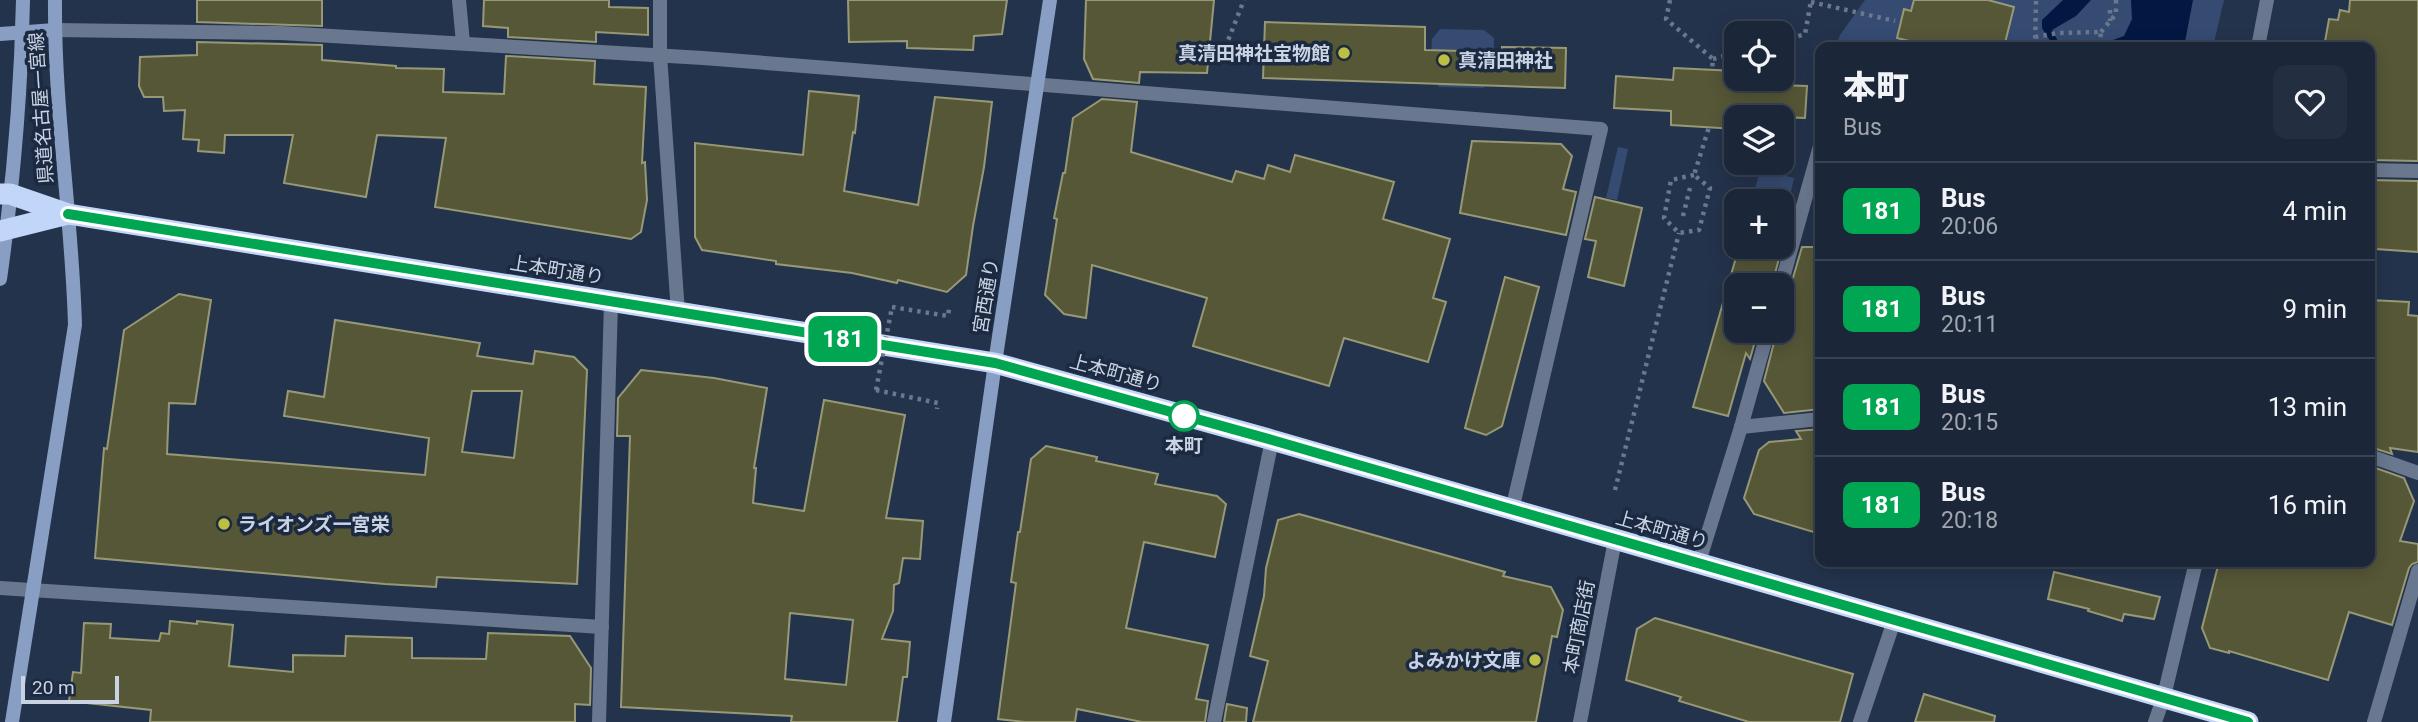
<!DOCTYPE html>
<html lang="en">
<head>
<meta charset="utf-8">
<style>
	body { margin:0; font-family:Roboto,"Noto Sans JP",sans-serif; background:#242e41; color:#f1f3f6; height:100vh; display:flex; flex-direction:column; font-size:26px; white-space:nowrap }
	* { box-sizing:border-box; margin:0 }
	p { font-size:23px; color:#a0a5ae }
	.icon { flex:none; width:38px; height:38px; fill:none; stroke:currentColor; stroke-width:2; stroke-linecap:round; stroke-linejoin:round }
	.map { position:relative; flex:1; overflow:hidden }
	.side { position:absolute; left:1815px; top:42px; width:560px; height:525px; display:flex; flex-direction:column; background:#1b2639; border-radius:14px; box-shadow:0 4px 18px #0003,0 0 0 2px #394353 }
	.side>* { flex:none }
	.badge { padding:0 14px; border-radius:10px; font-size:24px; line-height:46px }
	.controls { position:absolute; left:1724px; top:21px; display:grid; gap:14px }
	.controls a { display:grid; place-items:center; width:70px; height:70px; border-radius:14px; background:#1b2639; box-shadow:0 4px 18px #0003,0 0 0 2px #394353; font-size:35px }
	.scale { position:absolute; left:21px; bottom:18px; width:98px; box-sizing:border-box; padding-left:7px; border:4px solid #c9d3e3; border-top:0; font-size:19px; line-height:24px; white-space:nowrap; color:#c9d3e3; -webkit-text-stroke:5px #1b2941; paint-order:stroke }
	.map>.badge { position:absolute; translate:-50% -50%; box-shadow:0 0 0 4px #fff }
	.round { display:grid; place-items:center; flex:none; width:74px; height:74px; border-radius:14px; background:#242e41 }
	.overview { display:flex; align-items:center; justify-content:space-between; height:119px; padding:0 28px }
	h1 { font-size:33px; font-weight:800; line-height:52px }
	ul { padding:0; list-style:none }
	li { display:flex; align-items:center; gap:21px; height:98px; padding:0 28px; border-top:2px solid #394353 }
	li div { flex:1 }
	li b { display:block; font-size:26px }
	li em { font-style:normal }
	li .badge { min-width:77px; font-weight:700; text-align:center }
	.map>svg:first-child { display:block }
	.green { fill:#354b72 }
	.water { fill:#021843 }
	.building { fill:#565737; stroke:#979976; stroke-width:2; fill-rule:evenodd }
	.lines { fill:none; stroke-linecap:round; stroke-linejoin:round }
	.path { stroke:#6b778d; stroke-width:4.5; stroke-dasharray:3.5 5; stroke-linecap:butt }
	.street { stroke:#6a788f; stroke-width:14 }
	.secondary { stroke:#889ec3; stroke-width:14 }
	.highway { stroke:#c2d6f9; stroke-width:21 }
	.path-bridge { stroke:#6b778d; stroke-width:4.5; stroke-dasharray:3.5 5; stroke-linecap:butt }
	.line-casing { stroke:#fff; stroke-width:16 }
	.line { stroke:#00a651; stroke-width:10 }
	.poi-dot { fill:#bdbf43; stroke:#1b2941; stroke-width:2.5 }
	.stop-dot { fill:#fff; stroke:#00a651; stroke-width:3.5 }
	.labels { text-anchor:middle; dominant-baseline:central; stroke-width:7; stroke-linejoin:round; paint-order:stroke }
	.poi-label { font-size:19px; font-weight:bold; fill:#c9d3e3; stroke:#1b2941; text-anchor:end }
	.street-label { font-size:19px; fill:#c9d3e3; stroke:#1b2941 }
	.stop-label { font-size:19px; font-weight:bold; fill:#c9d3e3; stroke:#1b2941 }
</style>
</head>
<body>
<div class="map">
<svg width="2418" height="722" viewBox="0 0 2418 722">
	<rect width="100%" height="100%" fill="#24334c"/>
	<!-- green -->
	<g class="green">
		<polygon points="1865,0 2224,0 2213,47 1835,47 1840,35"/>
		<polygon points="1440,29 1484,30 1494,38 1493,81 1483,88 1439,87 1430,74 1432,39"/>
		<polygon points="1618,147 1628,149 1617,200 1606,198"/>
		<polygon points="1760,170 1794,178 1782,233 1782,201 1752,201"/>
	</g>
	<!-- water -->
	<g class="water">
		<polygon points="2063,0 2091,0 2076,16 2052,30 2061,47 2054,47 2042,28 2042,20"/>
		<polygon points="2131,0 2193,0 2184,47 2094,47 2124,36 2132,19"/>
	</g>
	<!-- building -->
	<g class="building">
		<polygon points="197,0 322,0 322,26 197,22"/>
		<polygon points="484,0 609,0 609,7 648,8 648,35 596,32 596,42 508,37 508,28 483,26"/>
		<polygon points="848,0 1007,0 1002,34 974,36 973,50 907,48 907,41 849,42"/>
		<polygon points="1086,0 1214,0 1207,73 1140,72 1139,83 1093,79 1084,59"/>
		<polygon points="1914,0 1988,0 2014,7 2004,47 1907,47 1909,41 1897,38 1904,9 1911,11"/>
		<polygon points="2350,0 2418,0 2418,161 2370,160 2370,47 2324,47 2329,19 2338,20 2340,10 2349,12"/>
		<polygon points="1265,22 1425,27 1425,50 1502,52 1502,47 1566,48 1565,88 1263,78"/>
		<polygon points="197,42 322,45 322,60 396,66 396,68 444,69 443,92 504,94 506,56 595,61 594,84 646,87 642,163 645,162 647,200 641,232 631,239 435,207 446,138 377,135 366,197 284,183 293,135 225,135 224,153 198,151 199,140 183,139 185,110 164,111 163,97 144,97 139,86 140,57 197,55"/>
		<polygon points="1674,68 1736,71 1736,79 1751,79 1751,84 1807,86 1805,118 1749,116 1736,117 1736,129 1671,125 1671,111 1614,108 1616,76 1673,80"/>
		<polygon points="809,91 859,96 855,133 853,132 844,191 918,205 935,97 992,102 984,167 973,226 966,275 947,292 898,280 897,283 852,273 776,264 776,261 702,250 695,237 695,143 803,155"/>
		<polygon points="1102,99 1137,102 1131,152 1232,182 1236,171 1264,179 1268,165 1290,172 1295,155 1394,182 1383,219 1450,239 1433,298 1446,302 1428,362 1344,338 1329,386 1193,346 1207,298 1092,265 1086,318 1064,314 1045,295 1057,219 1054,218 1063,173 1065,173 1073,118"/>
		<polygon points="1472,141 1561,144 1572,156 1563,189 1576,192 1566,235 1460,213"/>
		<polygon points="2370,180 2418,181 2418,252 2376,249 2376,244 2370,243"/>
		<polygon points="1595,197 1642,208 1624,286 1588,277 1596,241 1585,239"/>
		<polygon points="1739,247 1782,247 1772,285 1736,285 1736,331 1758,331 1750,359 1746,353 1728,416 1693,407"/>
		<polygon points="1802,247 1820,247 1820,409 1784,413 1764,381 1777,331 1782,331 1782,294 1790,288"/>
		<polygon points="1505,277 1539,287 1502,426 1486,435 1465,428"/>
		<path d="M179 294 211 300 195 404 169 403 167 454 425 475 429 438 284 416 288 391 324 397 335 320 480 343 477 356 533 364 535 351 574 357 587 370 577 584 437 577 436 587 385 584 95 558 104 448 107 449 124 330ZM472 391H522L514 458 462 452Z"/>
		<polygon points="2370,300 2409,302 2408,315 2418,316 2418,452 2390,448 2392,454 2370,447"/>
		<path d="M641 370 714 378 767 388 754 468H756L753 503 804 511 824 400 905 415 886 518 923 521 920 559 903 558 899 583 894 585 893 611 882 639 910 642 907 677H903L897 722H791L792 716 621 707 630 436H617L618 398ZM790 613 853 620 846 685 785 679Z"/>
		<polygon points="1820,429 1820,534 1754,514 1744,498 1759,450 1769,442 1801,439 1796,431"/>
		<polygon points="1046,446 1097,457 1096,461 1158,474 1155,484 1217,496 1226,504 1215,557 1144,542 1126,628 1208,645 1196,699 1208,701 1205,722 1142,722 1077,709 1075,722 1025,722 998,719 1016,583 1011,582 1018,532 1020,532 1031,459"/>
		<polygon points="2370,466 2404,478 2414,501 2400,541 2418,544 2418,562 2412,564 2409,568 2392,625 2349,612 2328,680 2229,651 2229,653 2210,648 2202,628 2219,562 2370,562"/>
		<polygon points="1299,514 1505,572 1503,576 1551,587 1563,610 1557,637 1552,636 1536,722 1253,722 1268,661 1250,656 1264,596 1266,568 1278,520"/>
		<polygon points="2054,572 2160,597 2154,619 2124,614 2122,621 2088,611 2089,609 2048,599"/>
		<polygon points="1655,618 1853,674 1840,722 1749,722 1679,701 1681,697 1626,680 1637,629"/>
		<polygon points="170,621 197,624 197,621 233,625 229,666 293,672 293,655 345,656 346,636 412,638 412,658 486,659 488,633 570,636 591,668 590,705 575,704 575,722 150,722 151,710 69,701 73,672 81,673 84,623 111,624 110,638 159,641 161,633 169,634"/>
		<polygon points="1924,694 1995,716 1994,722 1915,722"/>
		<polygon points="1227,704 1247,708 1246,722 1224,722"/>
	</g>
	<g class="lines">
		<!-- path -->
		<g class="path">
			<polyline points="1670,0 1666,19 1713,59 1712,70"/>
			<polyline points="1811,2 1895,21"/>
			<polyline points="2110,10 2110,21"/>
			<polyline points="2101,32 2116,14 2116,0"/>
			<polyline points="2035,37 2058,33 2101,32 2099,47"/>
			<polyline points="1782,41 1805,34 1811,1"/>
			<polyline points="2035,47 2036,0"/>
			<polyline points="1243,55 1243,51 1227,43 1244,0"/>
			<polyline points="1713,59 1736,53"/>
			<polyline points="1694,175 1671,180 1664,218 1679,233 1699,230 1710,188 1694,175 1709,127"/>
			<polyline points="1683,216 1690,188"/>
			<polyline points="892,307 948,316 949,309"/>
			<polyline points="876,390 938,403 937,409"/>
			<polyline points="1615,490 1679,233"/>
		</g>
		<!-- street -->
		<g class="street">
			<polyline points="459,0 463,43"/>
			<polyline points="660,0 660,55 678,313"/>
			<polyline points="55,30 281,33 703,58 1601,129 1512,510"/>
			<polyline points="2258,47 2267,0"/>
			<polyline points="2370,170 2418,171"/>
			<polyline points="1781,285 1820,146"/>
			<polyline points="1741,427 1820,419"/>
			<polyline points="2370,456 2418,473"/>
			<polyline points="1698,565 1741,427 1768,331"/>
			<polyline points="0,588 602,627"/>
			<polyline points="599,722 611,302"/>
			<polyline points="1214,722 1272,440"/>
			<polyline points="1580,722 1615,540"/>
			<polyline points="1860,722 1894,621"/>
			<polyline points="2155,722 2164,696 2196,562"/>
			<polyline points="2374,722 2418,571"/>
		</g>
		<!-- secondary -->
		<g class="secondary">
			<polyline points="0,34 55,30"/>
			<path d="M0 279C13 187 21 93 23 0"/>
			<path d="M12 722 75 325C72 216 54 109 55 0"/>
			<polyline points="944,722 995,363 1050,0"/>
		</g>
		<!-- highway -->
		<g class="highway">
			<polyline points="0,194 10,194 68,214 995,363 1272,440 2248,722"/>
			<polyline points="0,231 68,214"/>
		</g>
		<!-- path-bridge -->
		<polyline class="path-bridge" points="876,390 892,307"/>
	</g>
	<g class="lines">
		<!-- line casing -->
		<g class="line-casing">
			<polyline id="line" points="68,214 995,363 1272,440 2248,722"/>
		</g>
		<!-- line -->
		<use href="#line" class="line"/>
	</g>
	<!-- markers -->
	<g class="poi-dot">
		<circle cx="1344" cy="53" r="7"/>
		<circle cx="1444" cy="60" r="7"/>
		<circle cx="224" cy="524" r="7"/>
		<circle cx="1535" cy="660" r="7"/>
	</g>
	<circle class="stop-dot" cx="1184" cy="416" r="14"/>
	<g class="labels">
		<!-- poi labels -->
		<g class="poi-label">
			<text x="1330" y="53">真清田神社宝物館</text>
			<text x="1458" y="60" text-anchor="start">真清田神社</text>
			<text x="238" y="524" text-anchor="start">ライオンズ一宮栄</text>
			<text x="1521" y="660">よみかけ文庫</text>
		</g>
		<!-- street labels -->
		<g class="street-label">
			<text transform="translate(41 108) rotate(-94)">県道名古屋一宮線</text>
			<text transform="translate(557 270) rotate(9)">上本町通り</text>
			<text transform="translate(986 296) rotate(-81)">宮西通り</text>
			<text transform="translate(1116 373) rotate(15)">上本町通り</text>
			<text transform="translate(1662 530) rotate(16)">上本町通り</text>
			<text transform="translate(1579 627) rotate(-79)">本町商店街</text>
		</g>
		<!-- stop labels -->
		<g class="stop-label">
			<text x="1184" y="445">本町</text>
		</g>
	</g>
</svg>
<div class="controls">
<a><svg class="icon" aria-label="locate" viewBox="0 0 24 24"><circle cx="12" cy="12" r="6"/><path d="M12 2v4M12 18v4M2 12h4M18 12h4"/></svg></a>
<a><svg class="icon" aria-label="layers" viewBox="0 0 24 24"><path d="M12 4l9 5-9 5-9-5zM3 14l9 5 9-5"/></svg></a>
<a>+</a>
<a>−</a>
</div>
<div class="scale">20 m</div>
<b class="badge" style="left:843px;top:339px;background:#00a651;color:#fff">181</b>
<section class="side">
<div class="overview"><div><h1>本町</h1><p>Bus</p></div><a class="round"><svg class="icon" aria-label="heart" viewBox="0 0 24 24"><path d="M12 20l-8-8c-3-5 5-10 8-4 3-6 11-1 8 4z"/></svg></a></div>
<ul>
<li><span class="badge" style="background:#00a651;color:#fff">181</span><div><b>Bus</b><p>20:06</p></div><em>4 min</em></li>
<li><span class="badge" style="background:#00a651;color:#fff">181</span><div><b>Bus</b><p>20:11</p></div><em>9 min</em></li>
<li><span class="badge" style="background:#00a651;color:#fff">181</span><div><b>Bus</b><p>20:15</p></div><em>13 min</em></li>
<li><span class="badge" style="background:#00a651;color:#fff">181</span><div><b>Bus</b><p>20:18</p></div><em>16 min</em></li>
</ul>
</section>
</div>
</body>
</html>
